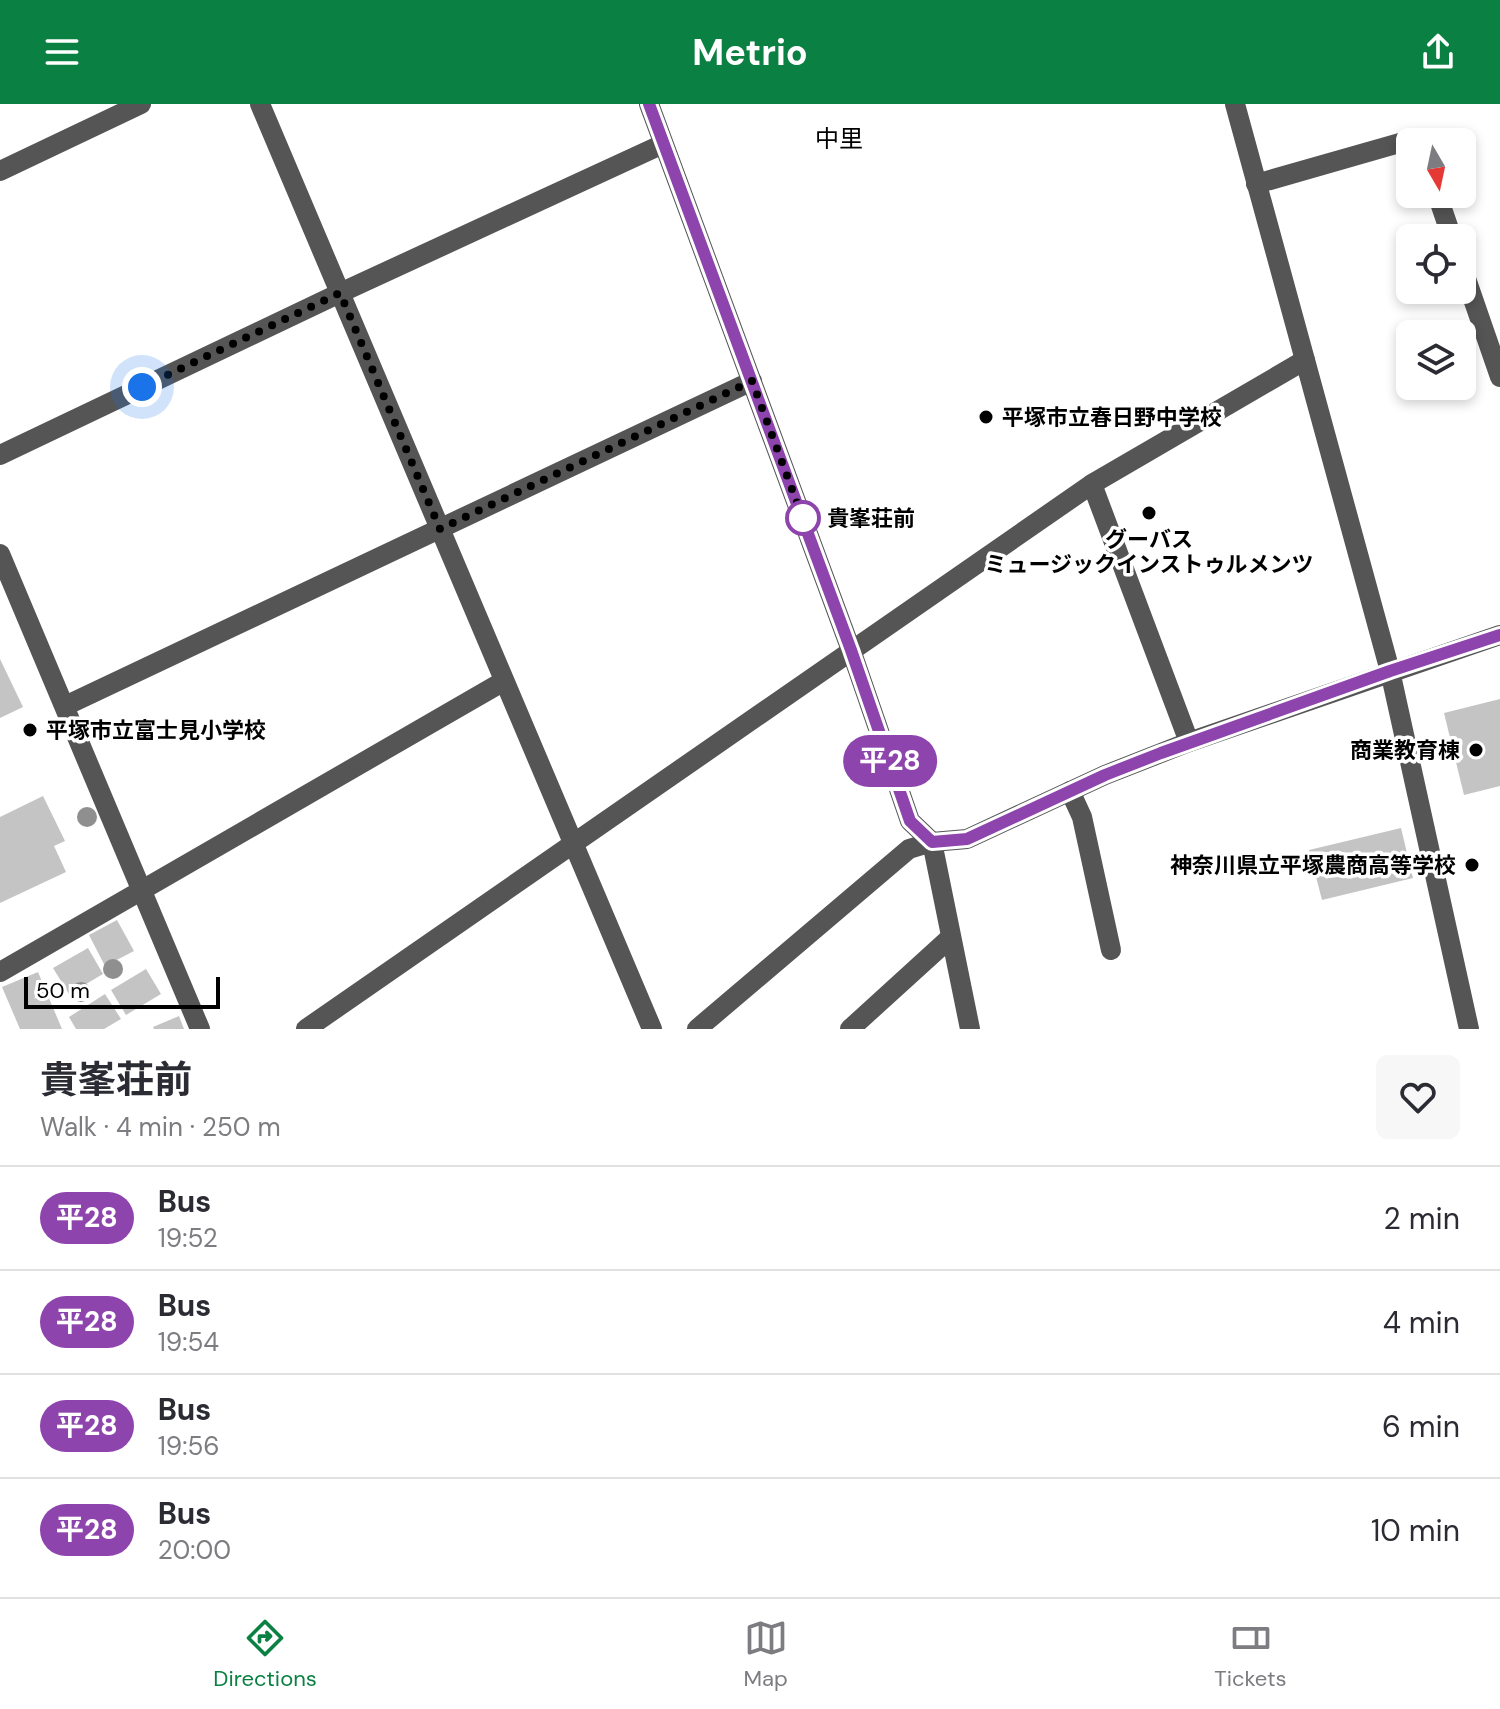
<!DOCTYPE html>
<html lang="en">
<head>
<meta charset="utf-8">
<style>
	body { margin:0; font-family:"DM Sans","Noto Sans JP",sans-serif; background:#f7f7f7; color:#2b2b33; height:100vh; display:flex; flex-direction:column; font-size:30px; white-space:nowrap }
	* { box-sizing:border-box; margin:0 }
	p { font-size:26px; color:#7c7c81 }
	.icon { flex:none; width:44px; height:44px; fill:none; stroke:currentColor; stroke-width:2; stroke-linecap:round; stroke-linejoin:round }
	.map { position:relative; height:925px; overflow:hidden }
	.panel { display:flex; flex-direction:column; background:#fff; flex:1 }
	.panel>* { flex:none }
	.badge { padding:0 16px; border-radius:26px; font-size:28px; line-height:52px }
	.needle { width:52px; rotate:171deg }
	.controls { position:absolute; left:1396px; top:24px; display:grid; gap:16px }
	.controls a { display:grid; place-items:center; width:80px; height:80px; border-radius:12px; background:#fff; box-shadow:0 4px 12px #0003; font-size:40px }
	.scale { position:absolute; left:24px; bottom:20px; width:196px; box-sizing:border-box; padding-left:8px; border:4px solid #000; border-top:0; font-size:22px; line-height:28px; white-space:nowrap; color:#000; -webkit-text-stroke:6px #fff; paint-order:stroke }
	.you { position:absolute; width:40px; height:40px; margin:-20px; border:6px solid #fff; border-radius:50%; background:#1a73e8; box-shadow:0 0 0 12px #1a73e833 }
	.map>.badge { position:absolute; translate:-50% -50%; box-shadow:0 0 0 4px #fff }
	.round { display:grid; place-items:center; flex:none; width:84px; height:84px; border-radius:12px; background:#f7f7f7 }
	.summary { display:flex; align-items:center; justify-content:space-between; height:136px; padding:0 40px }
	h1 { font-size:38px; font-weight:700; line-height:60px }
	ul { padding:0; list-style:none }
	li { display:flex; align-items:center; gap:24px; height:104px; padding:0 40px; border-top:2px solid #e1e1e2 }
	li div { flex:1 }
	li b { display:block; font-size:30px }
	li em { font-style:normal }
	li .badge { min-width:88px; font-weight:700; text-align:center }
	header { display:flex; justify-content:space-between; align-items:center; height:104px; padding:0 40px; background:#0b8043; color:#fff; font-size:36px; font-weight:700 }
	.dock { display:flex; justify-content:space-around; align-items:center; height:112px; border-top:2px solid #e1e1e2; background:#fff; font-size:22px; color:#7c7c81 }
	.dock a { display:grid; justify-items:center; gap:4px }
	.dock .current { color:#0b8043 }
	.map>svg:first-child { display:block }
	.building { fill:#c4c4c4 }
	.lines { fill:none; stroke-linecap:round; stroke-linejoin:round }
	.minor { stroke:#555; stroke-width:20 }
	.tree { fill:#8f8f8f }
	.line-casing { stroke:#fff; stroke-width:18 }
	.line { stroke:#8e44ad; stroke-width:12 }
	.walk { stroke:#000; stroke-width:8; stroke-dasharray:0 14.4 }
	.poi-dot { fill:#000; stroke:#fff; stroke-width:3 }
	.stop-dot { fill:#fff; stroke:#8e44ad; stroke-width:4 }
	.labels { text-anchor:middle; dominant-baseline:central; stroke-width:7; stroke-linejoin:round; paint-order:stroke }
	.poi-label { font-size:22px; font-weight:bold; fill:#000; stroke:#fff; text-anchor:start }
	.stop-label { font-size:22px; font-weight:bold; fill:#000; stroke:#fff; text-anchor:start }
	.neighbourhood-label { font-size:24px; fill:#000; stroke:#fff }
</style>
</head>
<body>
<header><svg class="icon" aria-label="menu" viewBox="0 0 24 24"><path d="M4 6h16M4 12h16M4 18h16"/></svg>Metrio<svg class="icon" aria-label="share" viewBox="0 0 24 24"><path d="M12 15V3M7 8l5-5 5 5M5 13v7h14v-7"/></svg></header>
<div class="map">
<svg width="1500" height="925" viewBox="0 0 1500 925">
	<rect width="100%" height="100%" fill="#fff"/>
	<!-- building -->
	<g class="building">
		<polygon points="0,555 23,603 0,614"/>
		<polygon points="1500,595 1500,682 1464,691 1444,609"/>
		<polygon points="43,692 65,737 54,742 66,768 0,799 0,713"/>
		<polygon points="1401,724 1413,774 1322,796 1309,746"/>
		<polygon points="117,816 134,847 105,862 89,831"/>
		<polygon points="88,844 103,870 69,890 53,864"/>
		<polygon points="146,865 161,890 126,911 111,886"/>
		<polygon points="38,868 62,925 20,925 2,883"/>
		<polygon points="105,890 121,915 104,925 76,925 69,913"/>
		<polygon points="179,912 184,925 154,925 153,923"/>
	</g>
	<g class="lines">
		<!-- minor -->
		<g class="minor">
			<polyline points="260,0 652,925"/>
			<polyline points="649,0 851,546 910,717 932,738 970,925"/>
			<polyline points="1235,0 1390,567 1469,925"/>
			<polyline points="0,67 141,0"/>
			<polyline points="1256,80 1417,34 1419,38"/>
			<polyline points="1437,90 1452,134"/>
			<polyline points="1462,163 1500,273"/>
			<polyline points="0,351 340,189 663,40"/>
			<polyline points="1092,380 1189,638"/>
			<polyline points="0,450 200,925"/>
			<polyline points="65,602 752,277"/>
			<polyline points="1070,687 1082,713 1111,846"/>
			<polyline points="0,868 504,577"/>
			<polyline points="306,925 1092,380 1305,256"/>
			<polyline points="697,925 909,745 932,738 967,735 1105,671 1189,638 1500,531"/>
			<polyline points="850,925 950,834"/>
		</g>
	</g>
	<!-- trees -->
	<g class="tree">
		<circle cx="87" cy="713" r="10"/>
		<circle cx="113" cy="865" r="10"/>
		<circle cx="81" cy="888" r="10"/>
	</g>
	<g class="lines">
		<!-- line casing -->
		<g class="line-casing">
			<polyline id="line" points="649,0 851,546 910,717 932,738 967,735 1105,671 1161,649 1390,567 1500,531"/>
		</g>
		<!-- line -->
		<use href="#line" class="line"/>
		<!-- walk -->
		<polyline class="walk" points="142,283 340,189 440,425 752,277 807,426 803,414"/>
	</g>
	<!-- markers -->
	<g class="poi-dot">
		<circle cx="986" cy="313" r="8"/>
		<circle cx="1149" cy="409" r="8"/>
		<circle cx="30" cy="626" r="8"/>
		<circle cx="1476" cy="646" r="8"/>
		<circle cx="1472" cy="761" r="8"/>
	</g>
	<circle class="stop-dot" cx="803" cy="414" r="16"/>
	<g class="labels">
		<!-- poi labels -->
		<g class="poi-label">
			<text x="1002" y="313">平塚市立春日野中学校</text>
			<text x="1149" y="435" text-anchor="middle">グーバス<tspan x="1149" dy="25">ミュージックインストゥルメンツ</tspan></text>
			<text x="46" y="626">平塚市立富士見小学校</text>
			<text x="1460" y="646" text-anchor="end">商業教育棟</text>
			<text x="1456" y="761" text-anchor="end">神奈川県立平塚農商高等学校</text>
		</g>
		<!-- stop labels -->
		<g class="stop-label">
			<text x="827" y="414">貴峯荘前</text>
		</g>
		<!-- neighbourhood labels -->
		<g class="neighbourhood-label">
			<text x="839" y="34">中里</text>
		</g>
	</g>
</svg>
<div class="controls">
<a><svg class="needle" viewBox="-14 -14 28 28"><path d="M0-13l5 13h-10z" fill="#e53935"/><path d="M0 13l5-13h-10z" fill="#7c7c81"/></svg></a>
<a><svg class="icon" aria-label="locate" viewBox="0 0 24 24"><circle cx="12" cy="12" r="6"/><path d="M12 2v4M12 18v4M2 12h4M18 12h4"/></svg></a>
<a><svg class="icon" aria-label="layers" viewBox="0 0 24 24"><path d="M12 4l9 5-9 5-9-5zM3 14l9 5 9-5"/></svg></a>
</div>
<div class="scale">50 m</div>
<div class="you" style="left:142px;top:283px"></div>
<b class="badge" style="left:890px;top:657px;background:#8e44ad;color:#fff">平28</b>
</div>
<section class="panel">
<div class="summary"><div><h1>貴峯荘前</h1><p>Walk · 4 min · 250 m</p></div><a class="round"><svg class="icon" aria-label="heart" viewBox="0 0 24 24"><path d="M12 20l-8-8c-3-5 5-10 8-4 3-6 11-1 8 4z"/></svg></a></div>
<ul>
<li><span class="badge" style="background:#8e44ad;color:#fff">平28</span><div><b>Bus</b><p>19:52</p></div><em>2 min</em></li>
<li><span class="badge" style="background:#8e44ad;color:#fff">平28</span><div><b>Bus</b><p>19:54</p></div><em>4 min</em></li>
<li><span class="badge" style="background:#8e44ad;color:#fff">平28</span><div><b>Bus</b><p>19:56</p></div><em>6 min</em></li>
<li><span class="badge" style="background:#8e44ad;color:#fff">平28</span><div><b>Bus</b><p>20:00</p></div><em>10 min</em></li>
</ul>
</section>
<nav class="dock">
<a class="current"><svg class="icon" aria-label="directions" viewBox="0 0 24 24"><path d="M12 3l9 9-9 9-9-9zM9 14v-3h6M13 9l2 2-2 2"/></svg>Directions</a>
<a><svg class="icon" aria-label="map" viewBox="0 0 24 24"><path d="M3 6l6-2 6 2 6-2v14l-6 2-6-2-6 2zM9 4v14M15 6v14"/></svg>Map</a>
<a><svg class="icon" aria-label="tickets" viewBox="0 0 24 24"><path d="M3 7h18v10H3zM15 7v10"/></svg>Tickets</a>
</nav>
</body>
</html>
